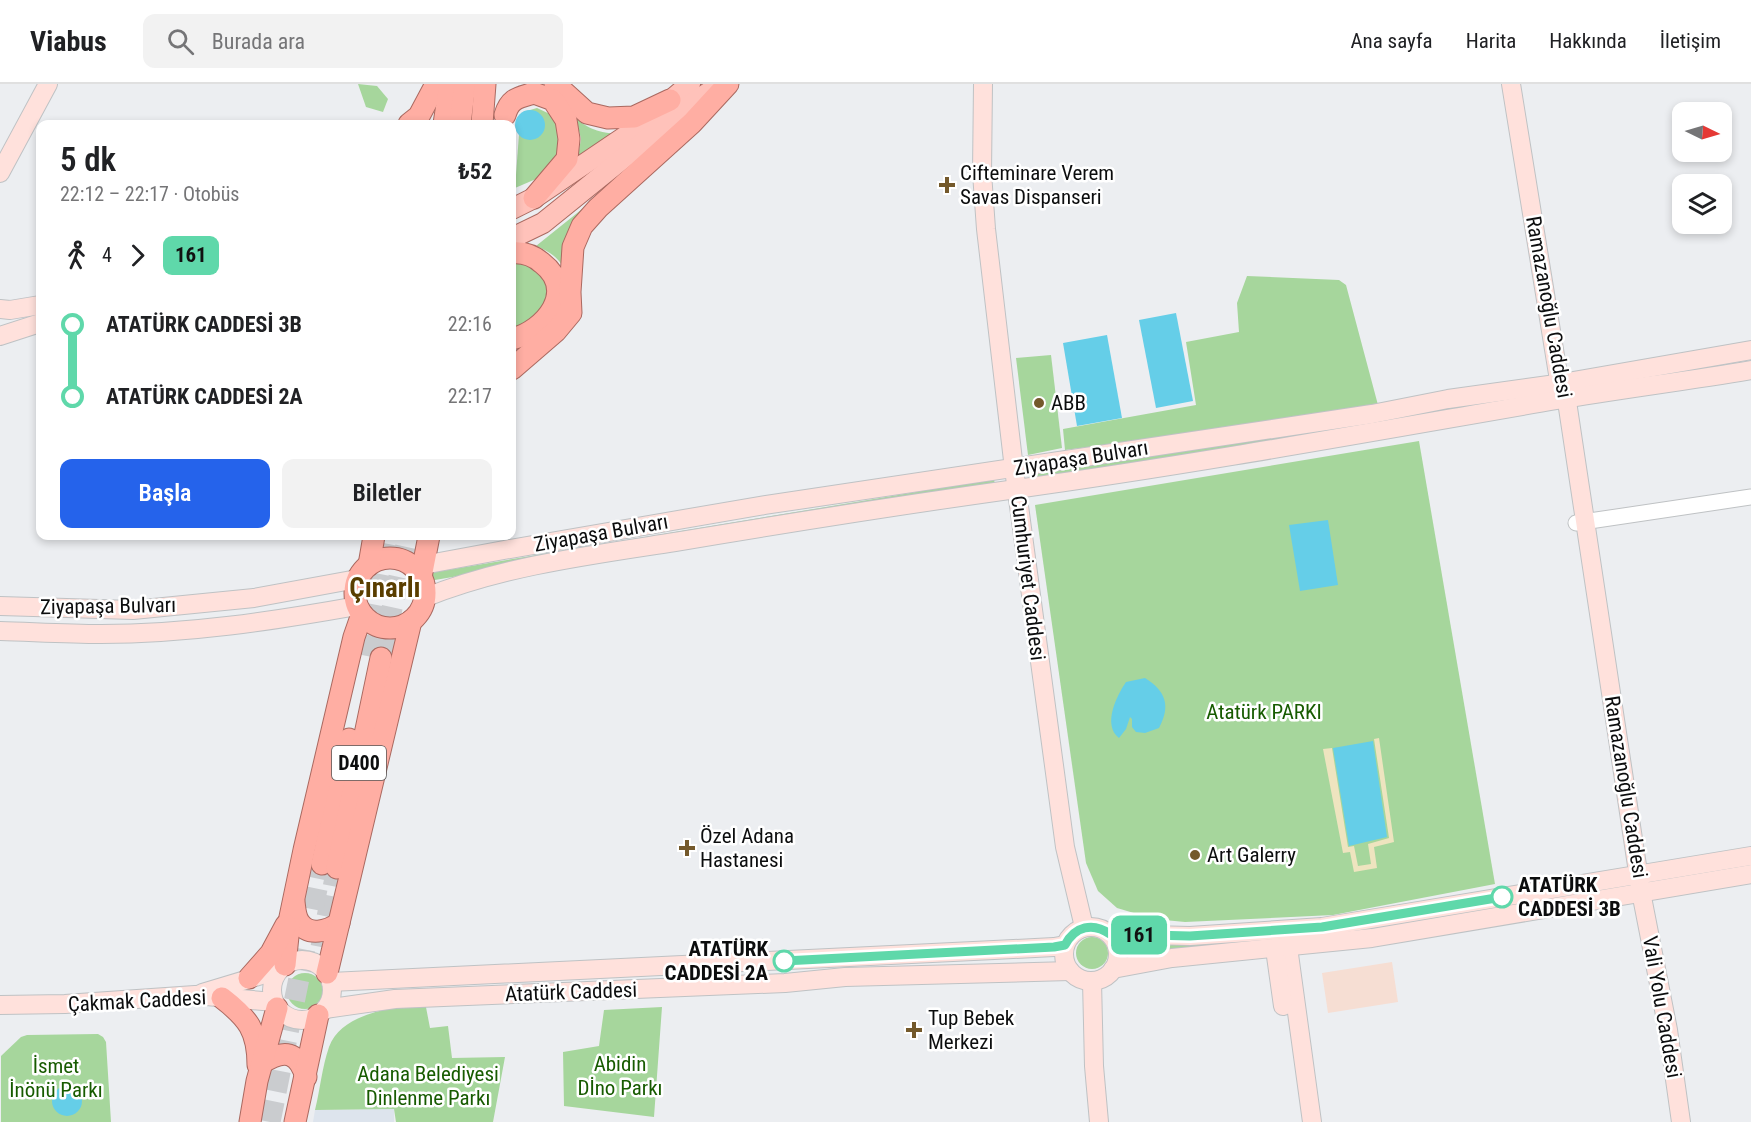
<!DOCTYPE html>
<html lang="tr">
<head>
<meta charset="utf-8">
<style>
	body { margin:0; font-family:"Roboto Condensed",sans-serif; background:#f2f2f2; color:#202124; height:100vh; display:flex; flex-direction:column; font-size:22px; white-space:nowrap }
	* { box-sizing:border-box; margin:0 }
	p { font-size:20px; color:#757577 }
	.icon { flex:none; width:33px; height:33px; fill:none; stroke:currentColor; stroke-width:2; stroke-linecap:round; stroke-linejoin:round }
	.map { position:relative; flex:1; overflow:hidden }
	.panel { position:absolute; left:36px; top:36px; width:480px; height:420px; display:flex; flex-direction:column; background:#fff; border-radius:12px; box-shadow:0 3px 9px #0003 }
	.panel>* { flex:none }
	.badge { padding:0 12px; border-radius:9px; font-size:21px; line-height:39px }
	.needle { width:39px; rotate:95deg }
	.controls { position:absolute; left:1672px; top:18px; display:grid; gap:12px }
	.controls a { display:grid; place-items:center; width:60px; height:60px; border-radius:12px; background:#fff; box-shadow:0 3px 9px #0003; font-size:30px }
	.map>.badge { position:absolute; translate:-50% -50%; box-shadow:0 0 0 3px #fff }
	.legs { display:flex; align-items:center; gap:9px; height:66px; padding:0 24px; font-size:20px }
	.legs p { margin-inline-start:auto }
	.summary { display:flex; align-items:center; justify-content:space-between; height:102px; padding:0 24px }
	h1 { font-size:33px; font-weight:600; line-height:45px }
	.cta { display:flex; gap:12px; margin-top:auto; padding:12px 24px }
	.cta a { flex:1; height:69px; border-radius:12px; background:#2563eb; color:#fff; font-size:24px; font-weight:600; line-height:69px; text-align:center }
	.cta a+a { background:#f2f2f2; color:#202124 }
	ul { padding:0 24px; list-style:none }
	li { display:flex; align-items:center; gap:21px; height:72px; font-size:22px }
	li i { display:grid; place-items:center; width:9px; height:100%; margin:0 8px; background:currentColor }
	li i::after { content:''; width:15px; height:15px; margin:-8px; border:4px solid; border-radius:50%; background:#fff }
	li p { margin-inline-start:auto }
	li:first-child i { background:linear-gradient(#0000 50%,currentColor 0) }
	li:last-child i { background:linear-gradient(currentColor 50%,#0000 0) }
	header { display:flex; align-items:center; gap:36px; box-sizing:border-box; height:84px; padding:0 30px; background:#fff; border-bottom:2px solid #e0e0e0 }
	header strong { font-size:28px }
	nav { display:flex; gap:33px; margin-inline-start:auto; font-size:21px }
	.search { width:420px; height:54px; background:#f2f2f2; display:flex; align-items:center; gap:15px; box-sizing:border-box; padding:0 21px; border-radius:12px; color:#757577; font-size:22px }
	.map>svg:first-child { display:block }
	.commercial { fill:#f6ded3 }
	.built { fill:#dde4ed }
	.green { fill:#a6d69c }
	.sand { fill:#eee4bf }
	.water { fill:#65cee8 }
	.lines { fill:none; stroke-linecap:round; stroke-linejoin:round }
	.trunk-tunnel { stroke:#cacccf; stroke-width:21; stroke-dasharray:21 10; stroke-linecap:butt }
	.tertiary-casing { stroke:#bfc2c4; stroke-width:17 }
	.secondary-casing { stroke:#bfc2c4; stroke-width:20 }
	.primary-casing { stroke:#aa6960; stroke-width:22 }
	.trunk-casing { stroke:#aa6960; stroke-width:23 }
	.tertiary { stroke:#fff; stroke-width:15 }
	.secondary { stroke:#ffe1dc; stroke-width:18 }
	.primary { stroke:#ffc2ba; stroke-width:20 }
	.trunk { stroke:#ffaea3; stroke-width:21 }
	.line-1-casing { stroke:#fff; stroke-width:14 }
	.line-1 { stroke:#5fd8aa; stroke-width:9 }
	.poi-dot { fill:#74592b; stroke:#fff; stroke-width:2 }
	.stop-1-dot { fill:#fff; stroke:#5fd8aa; stroke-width:3 }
	.labels { text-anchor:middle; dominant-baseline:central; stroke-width:5; stroke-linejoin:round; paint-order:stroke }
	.shield { fill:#fff; stroke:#555656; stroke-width:1.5 }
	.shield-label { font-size:20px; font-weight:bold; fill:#0c0d0e }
	.poi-label { font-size:21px; fill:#0c0d0e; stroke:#fff; text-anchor:start }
	.street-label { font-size:21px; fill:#0c0d0e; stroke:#fff }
	.park-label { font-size:21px; fill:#175b00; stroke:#fff }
	.stop-label { font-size:21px; font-weight:bold; fill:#0c0d0e; stroke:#fff; text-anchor:start }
	.district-label { font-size:27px; font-weight:bold; fill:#5a3e00; stroke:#fff }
</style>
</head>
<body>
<header>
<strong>Viabus</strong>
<div class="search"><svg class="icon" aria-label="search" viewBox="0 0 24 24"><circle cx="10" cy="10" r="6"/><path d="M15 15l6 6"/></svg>Burada ara</div>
<nav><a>Ana sayfa</a><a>Harita</a><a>Hakkında</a><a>İletişim</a></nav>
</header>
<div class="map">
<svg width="1751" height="1038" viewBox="0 0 1751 1038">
	<rect width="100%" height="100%" fill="#eceef1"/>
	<!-- commercial -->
	<polygon class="commercial" points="1392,878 1398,918 1328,929 1322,889"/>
	<!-- built -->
	<polygon class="built" points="394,1025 394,1038 313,1038 315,1026"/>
	<!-- green -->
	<g class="green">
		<polygon points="358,0 377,2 388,15 383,28 366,23"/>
		<polygon points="537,24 552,31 560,48 558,73 543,92 515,104 520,37 523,28"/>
		<path d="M576 34C590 47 603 49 621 50L577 78 581 55Z"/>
		<path d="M637 81 595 121 566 188C559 174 551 168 536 162Z"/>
		<polygon points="512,178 528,179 546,194 550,219 512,251"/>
		<polygon points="1247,192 1339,196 1346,201 1378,321 1247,343 1065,366 1063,345 1196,321 1186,258 1239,248 1237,219"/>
		<polygon points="1051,271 1062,364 1028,371 1016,274"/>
		<polygon points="1543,306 1544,313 1030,396 1029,389"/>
		<polygon points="1419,357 1495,800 1333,831 1185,838 1154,835 1117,824 1098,807 1086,779 1035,421"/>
		<polygon points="994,395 995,401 429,497 429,489"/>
		<polygon points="1625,800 1626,805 1335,851 1131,875 1128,856"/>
		<circle cx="1092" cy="869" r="16"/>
		<circle cx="305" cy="907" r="18"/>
		<path d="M425 918 430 944 448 942 452 974 505 973 493 1038H396L394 1025 315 1026C320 1006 322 983 329 963 342 928 394 924 425 918Z"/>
		<polygon points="662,923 654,1033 564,1022 563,968 599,962 604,926"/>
		<polygon points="98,950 103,953 106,958 111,1038 1,1038 1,972 21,953 27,951"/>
	</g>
	<!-- sand -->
	<polygon class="sand" points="1379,654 1394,758 1374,763 1377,784 1354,788 1350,768 1343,769 1323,665 1332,664 1348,763 1354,762 1358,782 1371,780 1368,760 1389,754 1374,655"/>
	<!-- water -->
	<g class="water">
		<circle cx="530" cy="41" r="15"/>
		<polygon points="1176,229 1193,317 1156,324 1139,236"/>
		<polygon points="1107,251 1122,334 1077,342 1063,259"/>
		<polygon points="1328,436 1338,501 1300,507 1289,441"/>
		<path d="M1145 594C1166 607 1171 622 1159 644L1145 649 1136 648 1132 643V635L1130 633 1126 645 1119 654C1102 641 1117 611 1126 598Z"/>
		<polygon points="1373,657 1387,753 1349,762 1333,664"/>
		<circle cx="67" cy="1017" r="15"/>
	</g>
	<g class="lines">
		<!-- trunk-tunnel -->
		<g class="trunk-tunnel">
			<polyline points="367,572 390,452"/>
			<polyline points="381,574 408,452"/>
			<polyline points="321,863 337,784"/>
			<polyline points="270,1038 322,780"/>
		</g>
		<!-- tertiary casing -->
		<g class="tertiary-casing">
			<polyline id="tertiary" points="1576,439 1751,413"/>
		</g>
		<!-- secondary casing -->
		<g class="secondary-casing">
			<g id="secondary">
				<polyline points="983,0 982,89 986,145 1014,385 1065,763 1084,843"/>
				<polyline points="1511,0 1558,290 1568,324 1641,808 1668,946 1681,1038"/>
				<polyline points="0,89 48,0"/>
				<polyline points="0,225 10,226 40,221"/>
				<polyline points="0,252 40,239"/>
				<polyline points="411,481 423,481 504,466 765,421 1372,330 1448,315 1556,300 1751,266"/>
				<path d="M424 514C503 482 591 471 675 458 788 439 902 421 1016 405 1197 380 1377 347 1557 316 1622 305 1686 297 1751 286"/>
				<polyline points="0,522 133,526 254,514 357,495"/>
				<path d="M0 547C34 548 68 550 101 550 187 550 273 537 357 522"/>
				<circle cx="1091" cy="870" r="27"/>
				<polyline points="1110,850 1190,852 1322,843 1751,772"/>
				<polyline points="1288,863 1312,1038"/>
				<polyline points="1275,865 1283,922"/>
				<circle cx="302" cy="906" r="30"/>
				<polyline points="1113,885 1172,874 1372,854 1751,790"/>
				<polyline points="1092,897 1094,982 1099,1038"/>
				<polyline points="331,898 994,866 1054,863 1065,861"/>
				<polyline points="202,909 262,891"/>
				<polyline points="0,921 65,920 195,911 274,918"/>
				<polyline points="325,925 395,915 785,899 845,893 1070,887"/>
			</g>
		</g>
		<!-- primary casing -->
		<g class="primary-casing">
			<g id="primary">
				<polyline points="512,125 534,114 642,41 690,0"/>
				<polyline points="512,154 543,139 683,26 721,0"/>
			</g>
		</g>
		<!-- trunk casing -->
		<g class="trunk-casing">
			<g id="trunk">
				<polyline points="555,0 587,29 608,34 634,33 670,16"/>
				<path d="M505 31C510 14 518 14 534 9L553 16 566 36 569 55 567 75 534 114"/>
				<polyline points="409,40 419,32 436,0"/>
				<polyline points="444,40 450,0"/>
				<polyline points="460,40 465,0"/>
				<polyline points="482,40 485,0"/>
				<path d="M512 169C523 168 534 172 542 179 578 207 545 247 512 255"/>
				<polyline points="512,285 556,247 571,229 570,208 573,163 582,142 598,124 692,39 728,0"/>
				<circle cx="390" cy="509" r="35"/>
				<polyline points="369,481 374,452"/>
				<polyline points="421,493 429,452"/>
				<polyline points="322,780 349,655"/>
				<polyline points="337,784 381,574"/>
				<path d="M294 818C295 825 295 832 299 838 308 853 328 847 339 839"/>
				<polyline points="285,881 290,833 304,766 354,553 362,530"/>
				<polyline points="327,889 411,537"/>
				<polyline points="249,894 271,869 286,841"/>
				<path d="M222 914C248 934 258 947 258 981"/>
				<path d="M262 979C284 965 298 967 306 993"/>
				<polyline points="250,1038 257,997 277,924"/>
				<polyline points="295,1038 318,931"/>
			</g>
		</g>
		<!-- tertiary -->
		<use href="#tertiary" class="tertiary"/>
		<!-- secondary -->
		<use href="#secondary" class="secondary"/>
		<!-- primary -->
		<use href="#primary" class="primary"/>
		<!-- trunk -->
		<use href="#trunk" class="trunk"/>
	</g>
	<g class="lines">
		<!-- line-1 casing -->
		<g class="line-1-casing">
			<path id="line-1" d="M784 877 1054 863 1065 861C1075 842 1093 838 1110 850L1190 852 1322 843 1502 813"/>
		</g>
		<!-- line-1 -->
		<use href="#line-1" class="line-1"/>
	</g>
	<!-- markers -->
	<g class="poi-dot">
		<path d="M944 92h6v6h6v6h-6v6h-6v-6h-6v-6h6z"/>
		<circle cx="1039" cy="319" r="6"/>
		<path d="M684 755h6v6h6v6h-6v6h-6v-6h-6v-6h6z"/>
		<circle cx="1195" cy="771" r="6"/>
		<path d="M911 937h6v6h6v6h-6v6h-6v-6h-6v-6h6z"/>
	</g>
	<g class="stop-1-dot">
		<circle cx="1502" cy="813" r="10"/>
		<circle cx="784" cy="877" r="10"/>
	</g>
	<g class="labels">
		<!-- shield labels -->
		<rect class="shield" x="332" y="662" width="54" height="34" rx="4.5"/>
		<g class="shield-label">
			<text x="359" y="679">D400</text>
		</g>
		<!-- poi labels -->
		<g class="poi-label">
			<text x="960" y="89">Cifteminare Verem<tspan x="960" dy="24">Savas Dispanseri</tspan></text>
			<text x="1051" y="319">ABB</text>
			<text x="700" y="752">Özel Adana<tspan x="700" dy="24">Hastanesi</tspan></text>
			<text x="1207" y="771">Art Galerry</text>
			<text x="928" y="934">Tup Bebek<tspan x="928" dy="24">Merkezi</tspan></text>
		</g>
		<!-- street labels -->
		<g class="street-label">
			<text transform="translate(1549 223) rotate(80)">Ramazanoğlu Caddesi</text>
			<text transform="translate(1081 374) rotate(-9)">Ziyapaşa Bulvarı</text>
			<text transform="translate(601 449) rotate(-10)">Ziyapaşa Bulvarı</text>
			<text transform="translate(1028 494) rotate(83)">Cumhuriyet Caddesi</text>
			<text transform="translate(108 522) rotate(-1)">Ziyapaşa Bulvarı</text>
			<text transform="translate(1626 703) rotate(81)">Ramazanoğlu Caddesi</text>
			<text transform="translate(571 908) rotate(-2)">Atatürk Caddesi</text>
			<text transform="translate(137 917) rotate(-3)">Çakmak Caddesi</text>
			<text transform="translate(1662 923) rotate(80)">Vali Yolu Caddesi</text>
		</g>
		<!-- park labels -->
		<g class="park-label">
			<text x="1264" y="628">Atatürk PARKI</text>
			<text x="620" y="980">Abidin<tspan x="620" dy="24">Dİno Parkı</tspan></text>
			<text x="56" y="982">İsmet<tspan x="56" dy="24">İnönü Parkı</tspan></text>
			<text x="428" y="990">Adana Belediyesi<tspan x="428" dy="24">Dinlenme Parkı</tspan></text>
		</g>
		<!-- stop labels -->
		<g class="stop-label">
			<text x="1518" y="801">ATATÜRK<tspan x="1518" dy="24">CADDESİ 3B</tspan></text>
			<text x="768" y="865" text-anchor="end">ATATÜRK<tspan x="768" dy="24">CADDESİ 2A</tspan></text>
		</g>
		<!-- district labels -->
		<g class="district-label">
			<text x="385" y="504">Çınarlı</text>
		</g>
	</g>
</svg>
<div class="controls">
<a><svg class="needle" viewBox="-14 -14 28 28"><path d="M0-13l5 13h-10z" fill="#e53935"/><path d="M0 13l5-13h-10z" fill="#757577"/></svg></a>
<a><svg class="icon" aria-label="layers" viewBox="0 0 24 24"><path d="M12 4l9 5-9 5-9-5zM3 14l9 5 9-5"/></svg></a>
</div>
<b class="badge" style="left:1139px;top:851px;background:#5fd8aa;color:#111">161</b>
<section class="panel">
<div class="summary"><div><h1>5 dk</h1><p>22:12 – 22:17 · Otobüs</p></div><b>₺52</b></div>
<div class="legs"><svg class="icon" aria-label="walk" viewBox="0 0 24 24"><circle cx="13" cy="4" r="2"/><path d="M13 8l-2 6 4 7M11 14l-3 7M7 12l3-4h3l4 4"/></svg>4<svg class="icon" aria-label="forward" viewBox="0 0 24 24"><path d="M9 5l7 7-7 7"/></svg><b class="badge" style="background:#5fd8aa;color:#111">161</b></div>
<ul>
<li><i style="color:#5fd8aa"></i><b>ATATÜRK CADDESİ 3B</b><p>22:16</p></li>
<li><i style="color:#5fd8aa"></i><b>ATATÜRK CADDESİ 2A</b><p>22:17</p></li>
</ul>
<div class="cta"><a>Başla</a><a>Biletler</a></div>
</section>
</div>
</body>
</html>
